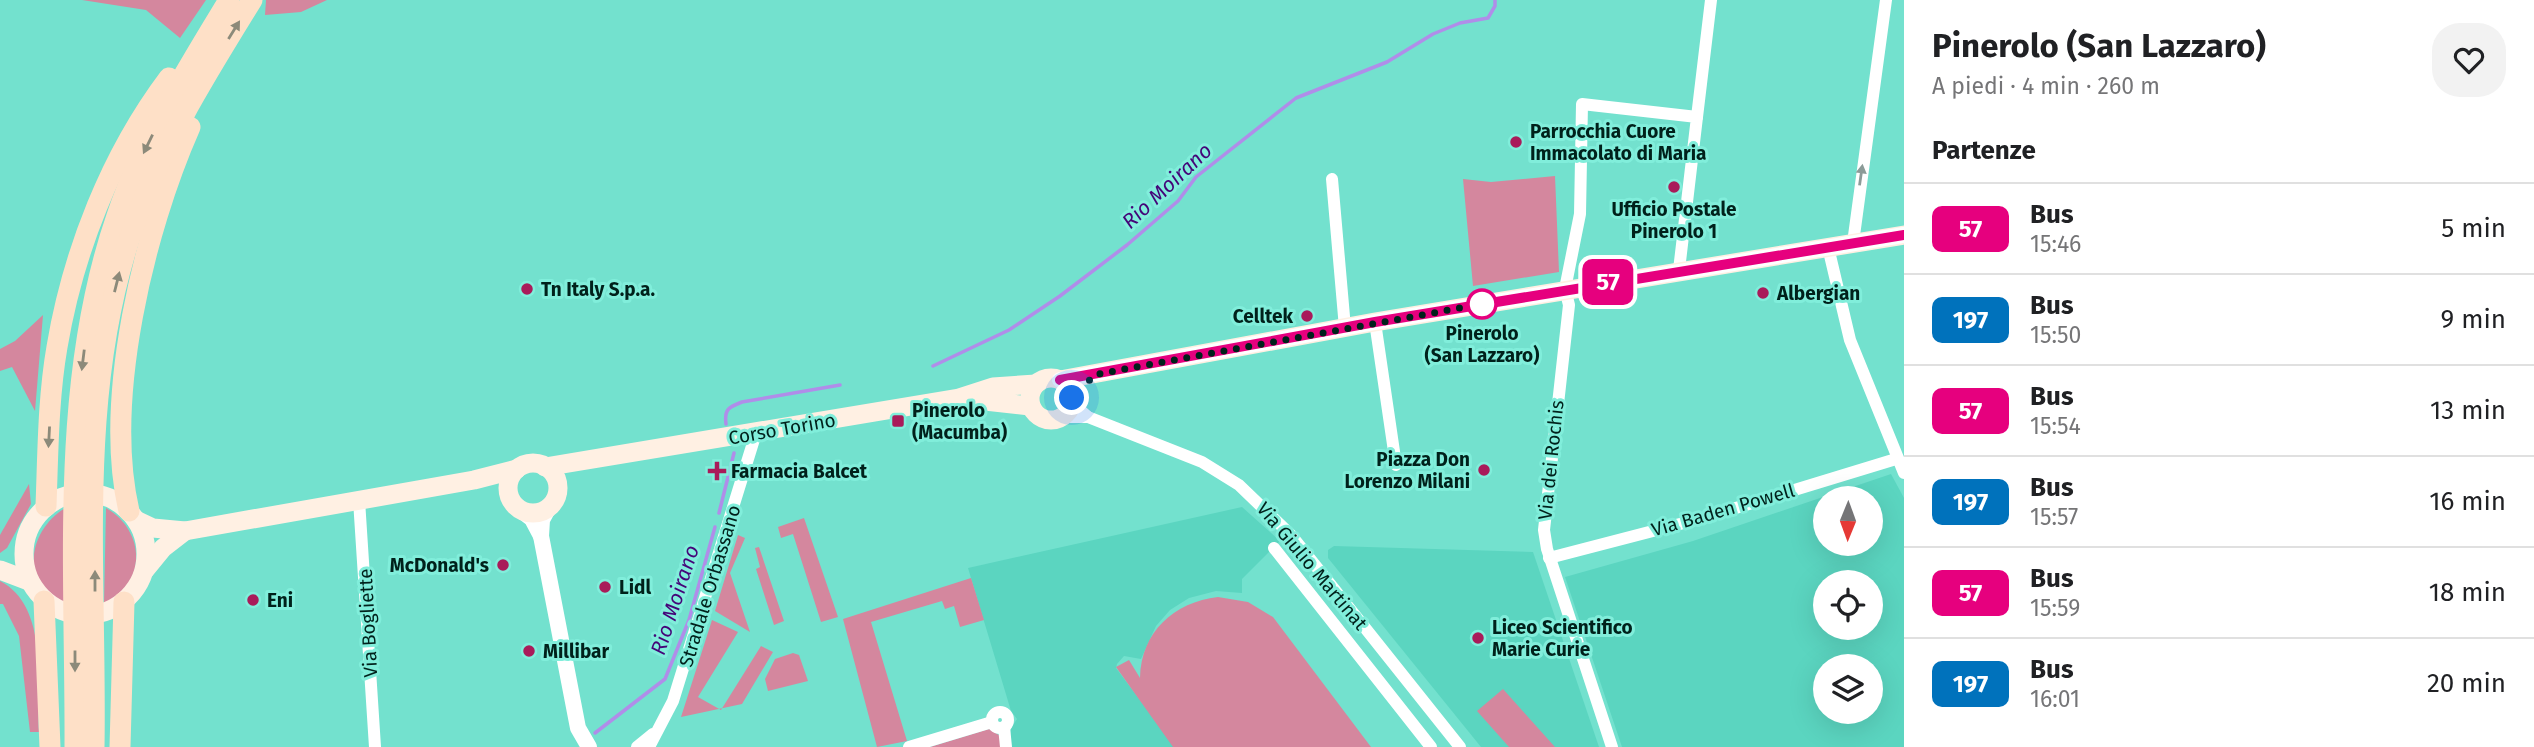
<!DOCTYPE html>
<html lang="it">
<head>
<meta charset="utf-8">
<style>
	body { margin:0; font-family:"Fira Sans",sans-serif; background:#f2f2f2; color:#202124; height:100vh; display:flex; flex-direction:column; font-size:26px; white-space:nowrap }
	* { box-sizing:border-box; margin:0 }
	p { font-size:23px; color:#757577 }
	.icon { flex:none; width:38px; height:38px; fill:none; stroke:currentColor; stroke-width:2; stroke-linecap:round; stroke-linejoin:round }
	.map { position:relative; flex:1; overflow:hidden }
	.side { display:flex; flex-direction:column; background:#fff; width:630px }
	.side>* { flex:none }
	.badge { padding:0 14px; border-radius:10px; font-size:24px; line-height:46px }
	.needle { width:46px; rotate:181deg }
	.controls { position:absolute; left:1813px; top:486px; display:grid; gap:14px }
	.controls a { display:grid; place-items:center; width:70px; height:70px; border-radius:50%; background:#fff; box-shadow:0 7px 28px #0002; font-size:35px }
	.you { position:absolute; width:35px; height:35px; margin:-18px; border:5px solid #fff; border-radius:50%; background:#1a73e8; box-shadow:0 0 0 10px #1a73e833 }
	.map>.badge { position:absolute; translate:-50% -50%; box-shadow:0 0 0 4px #fff }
	h2 { padding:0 28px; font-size:26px; line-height:63px }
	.round { display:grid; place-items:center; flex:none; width:74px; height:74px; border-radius:28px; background:#f2f2f2 }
	.headline { display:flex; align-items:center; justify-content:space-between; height:119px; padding:0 28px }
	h1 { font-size:33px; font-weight:700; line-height:52px }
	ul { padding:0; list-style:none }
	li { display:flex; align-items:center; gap:21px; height:91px; padding:0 28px; border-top:2px solid #e0e0e0 }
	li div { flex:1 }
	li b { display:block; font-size:26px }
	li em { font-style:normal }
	li .badge { min-width:77px; font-weight:700; text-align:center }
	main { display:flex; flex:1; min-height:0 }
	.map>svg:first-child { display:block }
	.built { fill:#5bd5c0; fill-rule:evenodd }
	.green { fill:#d4879e }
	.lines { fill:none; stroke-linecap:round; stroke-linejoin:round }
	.stream { stroke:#b08de9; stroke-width:3.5 }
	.minor { stroke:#fff; stroke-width:12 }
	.tertiary { stroke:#fff; stroke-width:16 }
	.secondary { stroke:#fff0e3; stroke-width:19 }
	.primary { stroke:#fee0c7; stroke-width:21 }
	.oneway { fill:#8c8a7a }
	.oneway2 { fill:#8c9b98 }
	.line-casing { stroke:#fff; stroke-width:16 }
	.line { stroke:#e6007e; stroke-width:10 }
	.walk { stroke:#00211b; stroke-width:7; stroke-dasharray:0 12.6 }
	.poi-dot { fill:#a91b5a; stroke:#81eedb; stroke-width:2.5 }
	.stop-dot { fill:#fff; stroke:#e6007e; stroke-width:3.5 }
	.labels { text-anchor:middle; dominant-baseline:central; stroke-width:6; stroke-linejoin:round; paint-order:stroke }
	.poi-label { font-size:19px; font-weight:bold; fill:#00211b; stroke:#81eedb; text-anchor:start }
	.stop-label { font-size:19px; font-weight:bold; fill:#00211b; stroke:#81eedb }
	.street-label { font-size:19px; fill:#00211b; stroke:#81eedb }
	.water-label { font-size:21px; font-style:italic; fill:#440578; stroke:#81eedb }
</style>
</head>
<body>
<main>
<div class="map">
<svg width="1904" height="747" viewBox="0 0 1904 747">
	<rect width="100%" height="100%" fill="#73e1ce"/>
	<!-- built -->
	<g class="built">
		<path d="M1891 474 1904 498V747H1622L1565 577 1693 541ZM1825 499H1871V544H1825ZM1825 583H1871V628H1825ZM1825 667H1871V712H1825Z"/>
		<polygon points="1242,507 1280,541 1242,579 1242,593 1216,591 1189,598 1170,610 1156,626 1141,659 1124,656 1117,664 1116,668 1175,747 1010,747 1011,728 1017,719 1011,711 968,568"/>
		<polygon points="1334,546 1533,552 1599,747 1481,747 1328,558 1328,550"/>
	</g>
	<!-- green -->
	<g class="green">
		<polygon points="82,0 206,0 180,38 146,10"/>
		<polygon points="266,0 327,0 301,12 265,15"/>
		<polygon points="1555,176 1559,272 1473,286 1463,179 1491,182"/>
		<polygon points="43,315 35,411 12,367 0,371 0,349 15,341"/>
		<polygon points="29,484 31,504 7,548 0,553 0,535"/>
		<path d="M67 507 66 603C18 584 28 529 67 507Z"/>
		<path d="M106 508C145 530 148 584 104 604Z"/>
		<polygon points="804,518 838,617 821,622 793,534 781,538 778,527"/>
		<polygon points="738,535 745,538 730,573 750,632 715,611"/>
		<polygon points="759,547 784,621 774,625 756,569 760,567 755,548"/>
		<polygon points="971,578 984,620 960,627 954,606 945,609 942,601 871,622 907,741 877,747 843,619"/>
		<path d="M0 581C49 606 37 685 39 732H30L19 636 3 604H0Z"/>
		<path d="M1218 597 1248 602 1273 617 1371 747H1173L1116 667 1129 660 1140 678C1141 632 1174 602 1218 597Z"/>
		<polygon points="712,620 738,632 698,697 721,710 761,646 773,652 742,704 681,717"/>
		<polygon points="793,653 799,655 808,681 768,691 765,679 775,659"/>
		<polygon points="1503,689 1555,747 1509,747 1477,711"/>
		<polygon points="989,729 1002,737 1002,747 930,747"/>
	</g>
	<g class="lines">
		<!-- stream -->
		<g class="stream">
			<polyline points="933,366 1009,330 1060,296 1127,245 1178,201 1196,177 1296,98 1387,62 1433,34 1460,23 1488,18 1495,6 1495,0"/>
			<path d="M726 424C724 409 729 407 742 402L840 385"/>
			<polyline points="719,513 734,453"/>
			<polyline points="595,733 665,679 689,620 715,527"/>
		</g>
		<!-- minor -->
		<g class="minor">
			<polyline points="1697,117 1711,0"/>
			<polyline points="1332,179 1345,328"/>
			<polyline points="1853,243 1886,0"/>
			<polyline points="1828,247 1850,340 1904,473"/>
			<polyline points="1375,322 1396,465"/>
			<polyline points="1072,403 1088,417 1202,462 1239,485 1291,535 1460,747"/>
			<polyline points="1063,417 1088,417"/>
			<polyline points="359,500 375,747"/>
			<polyline points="1274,548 1431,747"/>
			<polyline points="1549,558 1703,518 1896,459"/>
			<circle cx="1000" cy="720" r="8"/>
			<polyline points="1004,727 1006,747"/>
			<polyline points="637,747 653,734"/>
			<polyline points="649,747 673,701 756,433"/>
			<polyline points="909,747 992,722"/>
			<polyline points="1612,747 1547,549 1544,530 1569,305 1565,289 1580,214 1582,104 1697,117 1679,270"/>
		</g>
		<!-- tertiary -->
		<g class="tertiary">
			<polyline points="549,507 542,520 541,536 578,728 589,747"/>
			<polyline points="519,509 532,519 541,536"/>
		</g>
		<!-- secondary -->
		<g class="secondary">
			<circle cx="1051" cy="399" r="21"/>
			<polyline points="1060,380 1375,322 1904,235"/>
			<polyline points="967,399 1030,406"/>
			<circle cx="533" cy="488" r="25"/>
			<polyline points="545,467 959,398 993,387 1036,384"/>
			<circle cx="85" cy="554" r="61"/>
			<polyline points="136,520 153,528 185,531 474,480 517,469"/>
			<polyline points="0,570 29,581"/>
			<polyline points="145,570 163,548 185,531"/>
		</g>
		<!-- primary -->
		<g class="primary">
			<path d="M46 506C48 453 48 399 57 347 73 252 111 155 169 78"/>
			<path d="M129 511C103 399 144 231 190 127"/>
			<polyline points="44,601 50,747"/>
			<path d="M75 747C76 572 59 383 117 216 143 139 187 69 229 0"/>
			<path d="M94 747C97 574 75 392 134 225 162 144 207 73 252 0"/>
			<polyline points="120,747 124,602"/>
		</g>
	</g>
	<!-- one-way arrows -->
	<defs><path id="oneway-solid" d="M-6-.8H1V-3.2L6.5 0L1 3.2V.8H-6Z" transform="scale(1.75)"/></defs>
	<g class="oneway">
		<use href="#oneway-solid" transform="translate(234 30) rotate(-58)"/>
		<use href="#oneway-solid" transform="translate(148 144) rotate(116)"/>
		<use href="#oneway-solid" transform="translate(117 282) rotate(-76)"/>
		<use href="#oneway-solid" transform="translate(83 360) rotate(97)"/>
		<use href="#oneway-solid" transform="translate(49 437) rotate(93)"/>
		<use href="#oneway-solid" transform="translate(95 581) rotate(-90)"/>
		<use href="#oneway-solid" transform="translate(75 661) rotate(90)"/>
	</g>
	<use class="oneway2" href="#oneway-solid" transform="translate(1861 175) rotate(-82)"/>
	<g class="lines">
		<!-- line casing -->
		<g class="line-casing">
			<polyline id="line" points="1060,380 1375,322 1904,235"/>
		</g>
		<!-- line -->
		<use href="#line" class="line"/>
		<!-- walk -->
		<polyline class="walk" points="1072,398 1079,388 1098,374 1482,304"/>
	</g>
	<!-- markers -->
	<g class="poi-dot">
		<circle cx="1516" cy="142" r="7"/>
		<circle cx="1674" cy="187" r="7"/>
		<circle cx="527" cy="289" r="7"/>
		<circle cx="1763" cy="293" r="7"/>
		<circle cx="1307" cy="316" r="7"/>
		<rect x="891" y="414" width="14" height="14" rx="3.5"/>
		<circle cx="1484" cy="470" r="7"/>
		<path d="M713.5 460.5h7v7h7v7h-7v7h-7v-7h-7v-7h7z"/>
		<circle cx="503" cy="565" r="7"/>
		<circle cx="605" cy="587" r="7"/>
		<circle cx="253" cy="600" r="7"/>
		<circle cx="1478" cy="638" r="7"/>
		<circle cx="529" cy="651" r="7"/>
	</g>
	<circle class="stop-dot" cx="1482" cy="304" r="14"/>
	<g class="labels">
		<!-- poi labels -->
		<g class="poi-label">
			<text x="1530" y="131">Parrocchia Cuore<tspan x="1530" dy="22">Immacolato di Maria</tspan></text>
			<text x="1674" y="209" text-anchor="middle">Ufficio Postale<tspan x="1674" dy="22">Pinerolo 1</tspan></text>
			<text x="541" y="289">Tn Italy S.p.a.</text>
			<text x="1777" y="293">Albergian</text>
			<text x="1293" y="316" text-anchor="end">Celltek</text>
			<text x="912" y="410">Pinerolo<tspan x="912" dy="22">(Macumba)</tspan></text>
			<text x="1470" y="459" text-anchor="end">Piazza Don<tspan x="1470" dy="22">Lorenzo Milani</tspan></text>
			<text x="731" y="471">Farmacia Balcet</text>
			<text x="489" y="565" text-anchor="end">McDonald's</text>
			<text x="619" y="587">Lidl</text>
			<text x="267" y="600">Eni</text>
			<text x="1492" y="627">Liceo Scientifico<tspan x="1492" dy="22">Marie Curie</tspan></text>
			<text x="543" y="651">Millibar</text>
		</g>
		<!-- stop labels -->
		<g class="stop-label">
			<text x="1482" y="333">Pinerolo<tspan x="1482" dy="22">(San Lazzaro)</tspan></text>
		</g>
		<!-- street labels -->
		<g class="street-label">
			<text transform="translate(782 429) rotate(-10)">Corso Torino</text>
			<text transform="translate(1551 460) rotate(-84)">Via dei Rochis</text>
			<text transform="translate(1723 510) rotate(-16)">Via Baden Powell</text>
			<text transform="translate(1312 566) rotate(50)">Via Giulio Martinat</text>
			<text transform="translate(710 586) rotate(-73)">Stradale Orbassano</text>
			<text transform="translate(368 623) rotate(-93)">Via Bogliette</text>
		</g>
		<!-- water labels -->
		<g class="water-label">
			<text transform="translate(1167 186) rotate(-43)">Rio Moirano</text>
			<text transform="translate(675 600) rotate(-72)">Rio Moirano</text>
		</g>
	</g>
</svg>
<div class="controls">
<a><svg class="needle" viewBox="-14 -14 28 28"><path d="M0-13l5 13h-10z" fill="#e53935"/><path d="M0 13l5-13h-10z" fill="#757577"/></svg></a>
<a><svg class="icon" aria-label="locate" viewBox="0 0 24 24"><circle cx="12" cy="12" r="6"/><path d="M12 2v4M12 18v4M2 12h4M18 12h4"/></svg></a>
<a><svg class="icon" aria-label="layers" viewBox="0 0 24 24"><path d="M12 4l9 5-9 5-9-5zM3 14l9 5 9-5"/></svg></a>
</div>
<div class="you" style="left:1072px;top:398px"></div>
<b class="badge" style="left:1608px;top:282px;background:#e6007e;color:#fff">57</b>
</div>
<section class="side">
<div class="headline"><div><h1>Pinerolo (San Lazzaro)</h1><p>A piedi · 4 min · 260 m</p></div><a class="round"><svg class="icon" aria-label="heart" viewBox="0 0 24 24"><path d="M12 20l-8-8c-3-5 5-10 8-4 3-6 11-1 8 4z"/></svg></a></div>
<h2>Partenze</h2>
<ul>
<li><span class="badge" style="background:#e6007e;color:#fff">57</span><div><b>Bus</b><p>15:46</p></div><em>5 min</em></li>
<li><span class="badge" style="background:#0072bc;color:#fff">197</span><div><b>Bus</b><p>15:50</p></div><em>9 min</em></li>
<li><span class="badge" style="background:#e6007e;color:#fff">57</span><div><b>Bus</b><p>15:54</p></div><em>13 min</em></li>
<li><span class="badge" style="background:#0072bc;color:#fff">197</span><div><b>Bus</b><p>15:57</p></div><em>16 min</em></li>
<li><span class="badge" style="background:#e6007e;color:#fff">57</span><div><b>Bus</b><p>15:59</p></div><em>18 min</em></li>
<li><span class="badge" style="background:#0072bc;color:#fff">197</span><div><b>Bus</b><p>16:01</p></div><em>20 min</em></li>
</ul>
</section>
</main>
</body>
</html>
